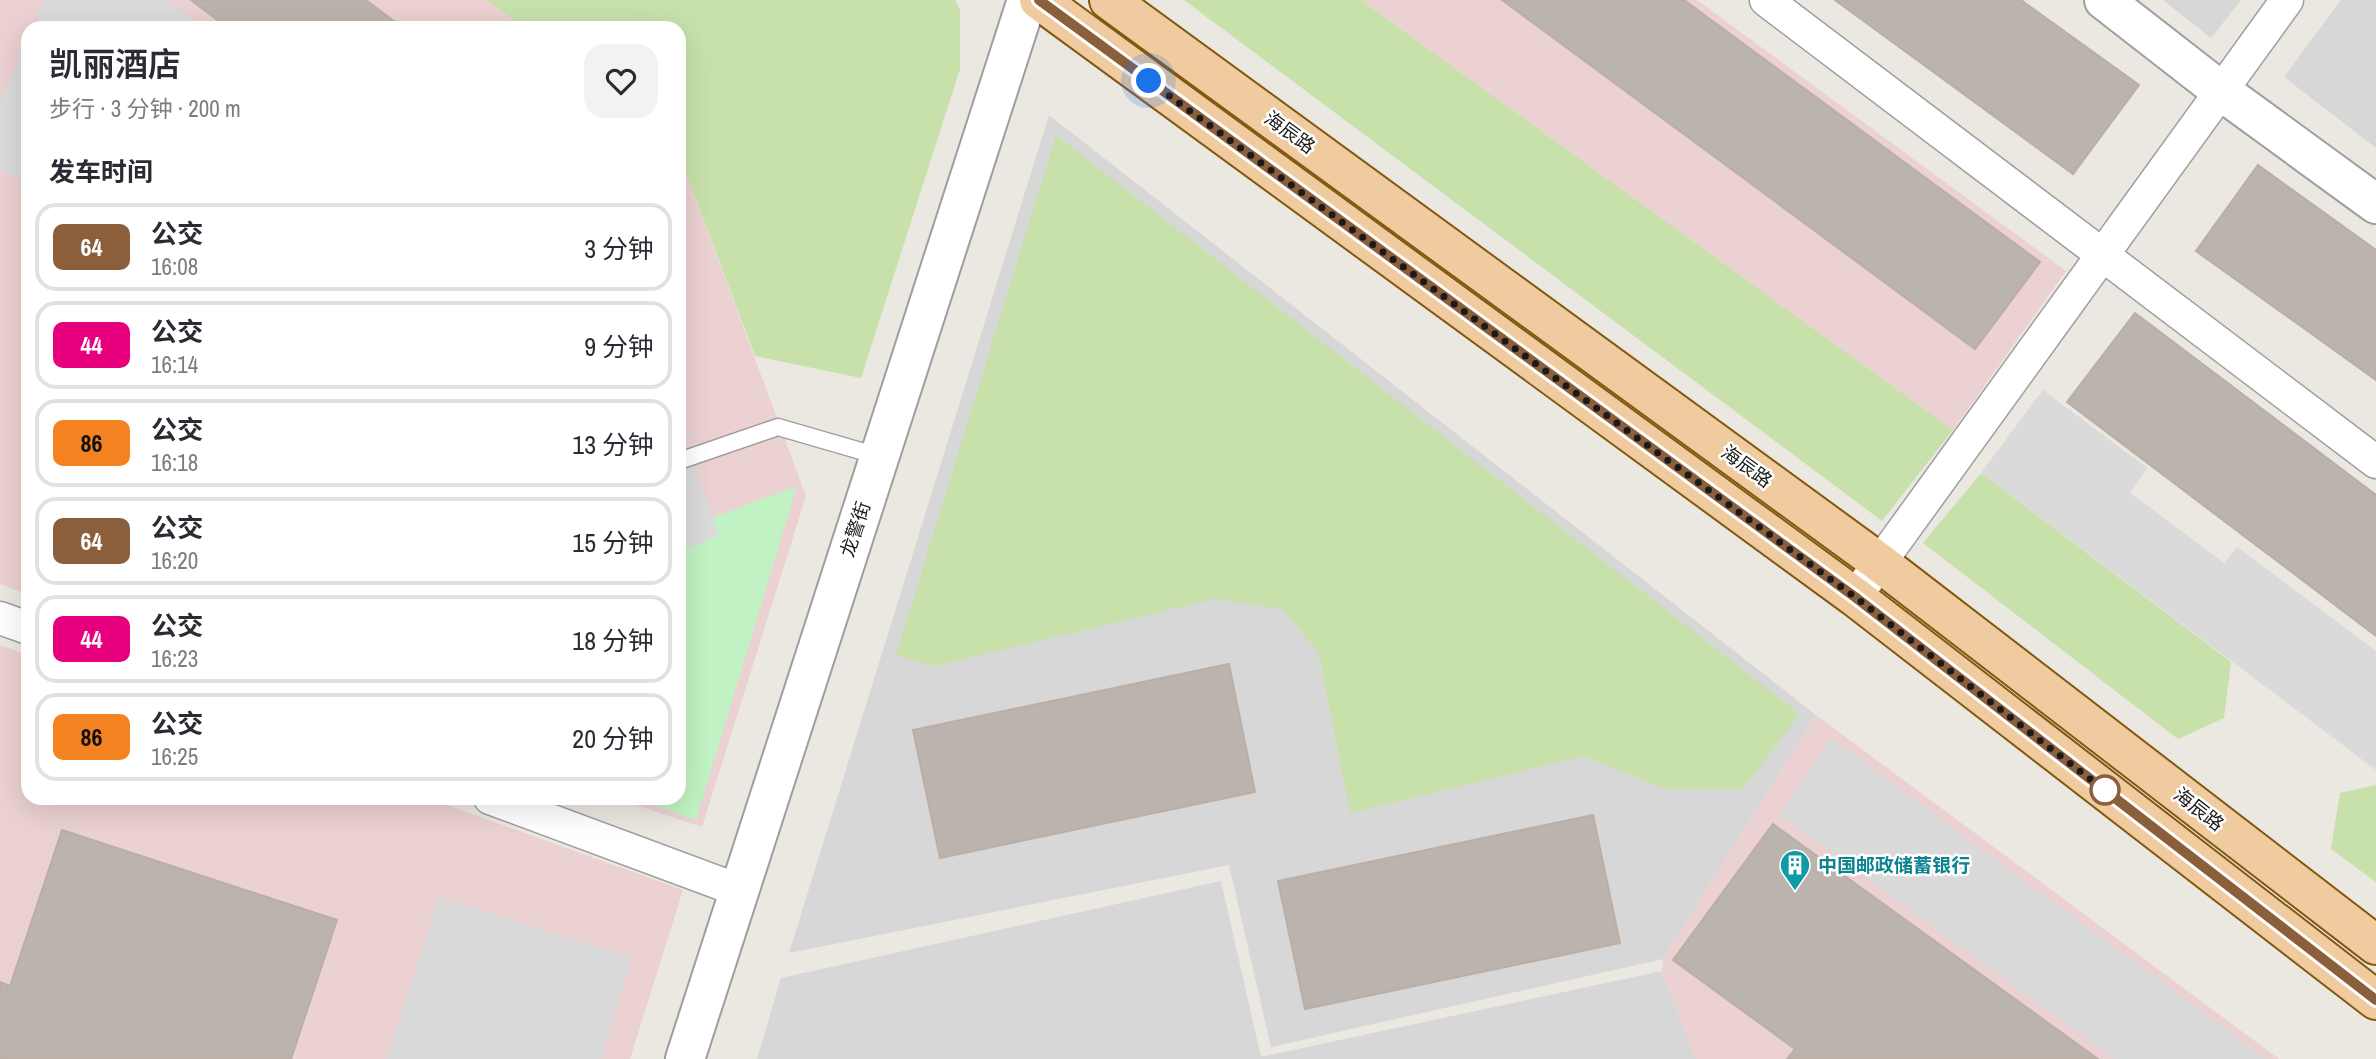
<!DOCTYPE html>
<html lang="zh">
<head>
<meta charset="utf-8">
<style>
	body { margin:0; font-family:"Archivo Narrow","Noto Sans SC",sans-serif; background:#f2f2f3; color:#2b2b33; height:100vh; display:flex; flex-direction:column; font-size:26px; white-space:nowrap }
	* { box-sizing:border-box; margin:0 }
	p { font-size:23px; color:#7c7c81 }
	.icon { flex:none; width:38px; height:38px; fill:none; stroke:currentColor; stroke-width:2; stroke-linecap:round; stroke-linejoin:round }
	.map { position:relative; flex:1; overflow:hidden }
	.details { position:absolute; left:21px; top:21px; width:665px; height:784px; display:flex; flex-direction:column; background:#fff; border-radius:21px; box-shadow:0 7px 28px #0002 }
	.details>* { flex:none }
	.badge { padding:0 14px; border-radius:10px; font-size:24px; line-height:46px }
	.you { position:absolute; width:35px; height:35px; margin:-18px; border:5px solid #fff; border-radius:50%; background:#1a73e8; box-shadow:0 0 0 10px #1a73e833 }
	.map>.badge { position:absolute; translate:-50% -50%; box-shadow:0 0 0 4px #fff }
	h2 { padding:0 28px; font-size:26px; line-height:63px }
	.round { display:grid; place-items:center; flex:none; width:74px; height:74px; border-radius:21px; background:#f2f2f3 }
	.headline { display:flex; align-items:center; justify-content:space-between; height:119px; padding:0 28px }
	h1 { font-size:33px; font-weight:600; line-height:52px }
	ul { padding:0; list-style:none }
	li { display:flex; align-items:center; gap:21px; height:88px; margin:0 14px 10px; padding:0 14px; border:4px solid #e1e1e2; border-radius:21px }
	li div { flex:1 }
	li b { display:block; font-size:26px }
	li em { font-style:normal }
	li .badge { min-width:77px; font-weight:700; text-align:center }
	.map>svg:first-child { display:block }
	.residential { fill:#d8d7d8 }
	.commercial { fill:#ebd1d1 }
	.grass { fill:#c8e1ab }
	.park { fill:#c1f2c3 }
	.parking { fill:#dadada }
	.building { fill:#bbb3ae; stroke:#bbaea5; stroke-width:2 }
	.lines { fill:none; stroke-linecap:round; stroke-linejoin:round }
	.service-casing { stroke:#9e9e9e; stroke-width:19 }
	.minor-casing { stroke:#9e9e9e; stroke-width:35 }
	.tertiary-casing { stroke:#9e9e9e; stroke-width:42 }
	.primary-casing { stroke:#82580f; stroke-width:42 }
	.service { stroke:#fff; stroke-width:16 }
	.minor { stroke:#fff; stroke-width:32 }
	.tertiary { stroke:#fff; stroke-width:38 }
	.primary { stroke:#f1cba0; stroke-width:38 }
	.line-casing { stroke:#fff; stroke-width:16 }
	.line { stroke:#8b5e3c; stroke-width:10 }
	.walk { stroke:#1a1a1a; stroke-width:7; stroke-dasharray:0 12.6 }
	.stop-dot { fill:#fff; stroke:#8b5e3c; stroke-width:3.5 }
	.labels { text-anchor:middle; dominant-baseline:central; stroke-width:5; stroke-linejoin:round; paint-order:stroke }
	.street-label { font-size:19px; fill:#1a1a1a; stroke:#fff }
	.culture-label { font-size:19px; font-weight:bold; fill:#0d838f; stroke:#fff; text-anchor:start }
</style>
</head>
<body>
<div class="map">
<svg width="2376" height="1059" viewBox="0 0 2376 1059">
	<rect width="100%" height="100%" fill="#ebe7e1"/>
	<!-- residential -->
	<g class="residential">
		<polygon points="2163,0 2241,0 2211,38"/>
		<polygon points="2341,0 2376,0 2376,148 2284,77"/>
		<polygon points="1049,115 1816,715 1663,959 1271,1047 1229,865 789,953"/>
		<polygon points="1221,881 1261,1057 1662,971 1696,1059 757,1059 781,978"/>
	</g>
	<!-- commercial -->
	<g class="commercial">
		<polygon points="0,0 487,0 524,28 28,28 28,595 0,584"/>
		<polygon points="1361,0 1697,0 2066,271 1953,430"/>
		<polygon points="679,155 806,496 702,827 614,798 679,798"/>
		<polygon points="0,645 28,655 28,798 427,798 683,890 630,1059 0,1059"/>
		<polygon points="1816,715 2279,1059 1696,1059 1662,971 1663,959"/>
	</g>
	<!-- grass -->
	<g class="grass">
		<polygon points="487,0 955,0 960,10 960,69 861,378 755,356 679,155 679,28 524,28"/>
		<polygon points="1184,0 1361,0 1953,430 1882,521"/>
		<polygon points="1056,135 1800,714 1743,789 1665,789 1584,756 1350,813 1319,654 1283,609 1214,599 934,666 896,655"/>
		<polygon points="1981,473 2231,662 2224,718 2178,739 1923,543"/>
		<polygon points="2376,785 2376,882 2331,849 2340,793"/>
	</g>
	<!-- park -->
	<polygon class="park" points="797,486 696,820 634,798 679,798 679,530"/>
	<!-- parking -->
	<g class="parking">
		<polygon points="44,0 168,0 203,28 32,28"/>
		<polygon points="28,38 28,182 0,170 0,102"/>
		<polygon points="2043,390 2147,468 2130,493 2224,563 2237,547 2376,651 2376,770 1981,473"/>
		<polygon points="679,421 719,536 679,551"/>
		<polygon points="1830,737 2266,1059 2114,1059 1780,815"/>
		<polygon points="439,897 632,958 601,1059 387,1059"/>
	</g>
	<!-- building -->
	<g class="building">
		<polygon points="191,0 366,0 403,28 228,28"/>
		<polygon points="1502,0 1684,0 2040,262 1975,349"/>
		<polygon points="1835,0 2021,0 2139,85 2073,174"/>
		<polygon points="2258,165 2376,250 2376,380 2196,251"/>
		<polygon points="2135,313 2376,495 2376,636 2067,402"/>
		<polygon points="1229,664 1255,792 940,858 913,730"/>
		<polygon points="1593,815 1620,943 1305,1009 1278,881"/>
		<polygon points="1773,824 2098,1059 1787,1059 1795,1049 1673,960"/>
		<polygon points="62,830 337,920 291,1059 0,1059 0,982 10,986"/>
	</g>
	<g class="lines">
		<!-- service casing -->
		<g class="service-casing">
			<polyline id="service" points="679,461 778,427 878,456"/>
		</g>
		<!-- minor casing -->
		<g class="minor-casing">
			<g id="minor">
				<polyline points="1766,0 2376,462"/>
				<polyline points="1855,597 2287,0"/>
				<polyline points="0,618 28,628"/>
				<polyline points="490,798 738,890"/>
			</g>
		</g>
		<!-- tertiary casing -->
		<g class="tertiary-casing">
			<g id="tertiary">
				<polyline points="2104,0 2221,91 2376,204"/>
				<polyline points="685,1059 1027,0"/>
			</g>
		</g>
		<!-- primary casing -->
		<g class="primary-casing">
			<g id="primary">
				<polyline points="1039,0 1855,597 2376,1000"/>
				<polyline points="1109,0 1880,563 2376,945"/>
			</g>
		</g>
		<!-- service -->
		<use href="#service" class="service"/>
		<!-- minor -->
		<use href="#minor" class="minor"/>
		<!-- tertiary -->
		<use href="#tertiary" class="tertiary"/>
		<!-- primary -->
		<use href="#primary" class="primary"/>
	</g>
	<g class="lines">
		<!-- line casing -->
		<g class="line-casing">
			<polyline id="line" points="1039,0 1855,597 2376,1000"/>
		</g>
		<!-- line -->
		<use href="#line" class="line"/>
		<!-- walk -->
		<polyline class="walk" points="1149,81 1855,597 2116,799 2105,790"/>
	</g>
	<!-- icons -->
	<defs>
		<g id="building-pin" transform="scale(1.575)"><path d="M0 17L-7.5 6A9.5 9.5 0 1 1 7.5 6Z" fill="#0f9aa8" stroke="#fff"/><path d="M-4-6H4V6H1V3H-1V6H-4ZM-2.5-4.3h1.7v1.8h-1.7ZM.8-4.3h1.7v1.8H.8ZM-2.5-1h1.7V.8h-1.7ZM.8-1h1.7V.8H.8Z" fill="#fff"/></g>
	</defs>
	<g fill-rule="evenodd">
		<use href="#building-pin" x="1795" y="865"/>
	</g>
	<!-- markers -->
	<circle class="stop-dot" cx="2105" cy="790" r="14"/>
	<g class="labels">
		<!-- street labels -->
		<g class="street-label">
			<text transform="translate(1290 132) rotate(36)">海辰路</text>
			<text transform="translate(1747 466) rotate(36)">海辰路</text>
			<text transform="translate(855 529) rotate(-72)">龙警街</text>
			<text transform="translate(2199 809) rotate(38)">海辰路</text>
		</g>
		<!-- culture labels -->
		<g class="culture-label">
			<text x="1818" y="865">中国邮政储蓄银行</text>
		</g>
	</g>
</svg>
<div class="you" style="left:1149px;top:81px"></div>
<section class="details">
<div class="headline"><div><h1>凯丽酒店</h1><p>步行 · 3 分钟 · 200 m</p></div><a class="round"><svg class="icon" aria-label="heart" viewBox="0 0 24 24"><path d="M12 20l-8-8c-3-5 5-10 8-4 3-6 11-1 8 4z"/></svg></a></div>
<h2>发车时间</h2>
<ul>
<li><span class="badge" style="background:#8b5e3c;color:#fff">64</span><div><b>公交</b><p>16:08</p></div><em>3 分钟</em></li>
<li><span class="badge" style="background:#e6007e;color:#fff">44</span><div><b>公交</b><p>16:14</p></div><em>9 分钟</em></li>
<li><span class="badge" style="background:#f58220;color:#111">86</span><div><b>公交</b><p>16:18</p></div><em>13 分钟</em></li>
<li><span class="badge" style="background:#8b5e3c;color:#fff">64</span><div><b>公交</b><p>16:20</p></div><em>15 分钟</em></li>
<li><span class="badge" style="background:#e6007e;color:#fff">44</span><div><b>公交</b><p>16:23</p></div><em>18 分钟</em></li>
<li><span class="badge" style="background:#f58220;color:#111">86</span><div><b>公交</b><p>16:25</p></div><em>20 分钟</em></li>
</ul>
</section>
</div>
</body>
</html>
